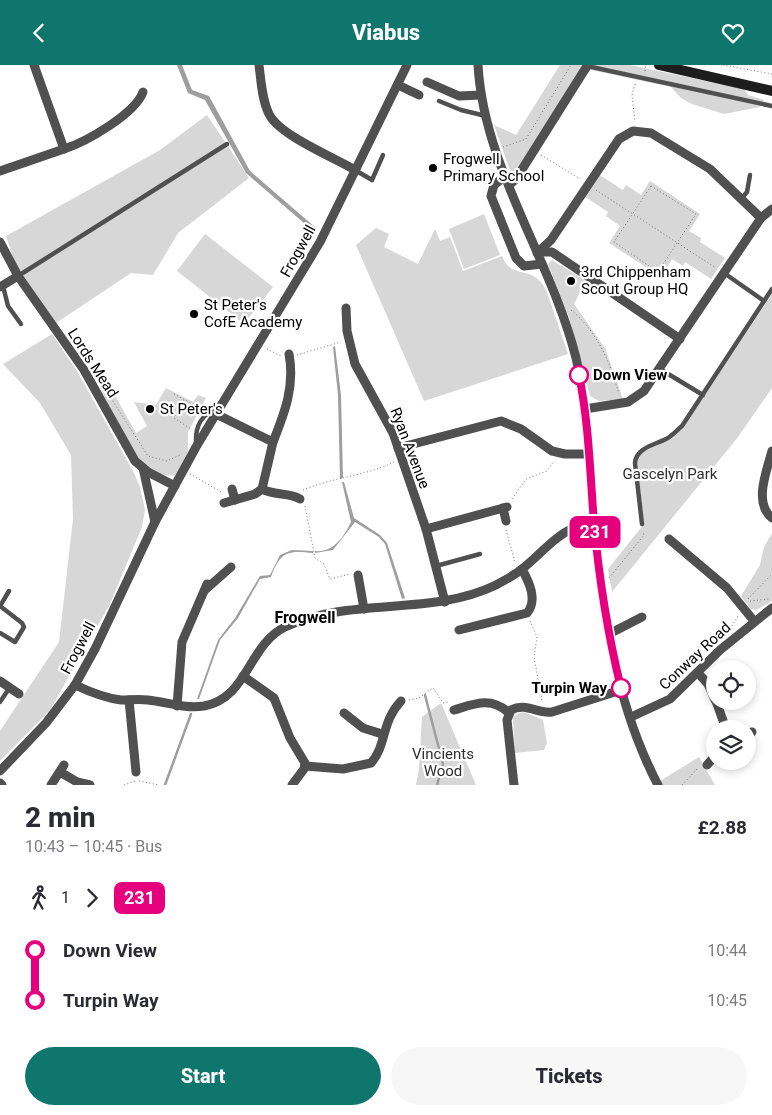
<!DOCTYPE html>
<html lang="en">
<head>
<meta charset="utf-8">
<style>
	body { margin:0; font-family:Roboto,sans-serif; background:#f7f7f7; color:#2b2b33; height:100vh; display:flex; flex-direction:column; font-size:19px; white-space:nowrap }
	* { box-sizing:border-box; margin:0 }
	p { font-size:16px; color:#7c7c81 }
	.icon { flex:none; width:28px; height:28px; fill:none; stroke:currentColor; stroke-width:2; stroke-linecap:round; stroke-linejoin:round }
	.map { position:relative; height:720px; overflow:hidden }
	.panel { display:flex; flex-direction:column; background:#fff; flex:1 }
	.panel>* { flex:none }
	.badge { padding:0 10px; border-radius:8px; font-size:18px; line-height:32px }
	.tools { position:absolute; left:706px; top:595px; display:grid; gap:10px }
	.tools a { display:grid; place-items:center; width:50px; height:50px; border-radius:50%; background:#fff; box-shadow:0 2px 8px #0003; font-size:25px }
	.map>.badge { position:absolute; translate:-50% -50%; box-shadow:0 0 0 2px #fff }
	.legs { display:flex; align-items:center; gap:8px; height:55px; padding:0 25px; font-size:16px }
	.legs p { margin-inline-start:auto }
	.headline { display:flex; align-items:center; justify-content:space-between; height:85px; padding:0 25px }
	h1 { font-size:28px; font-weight:800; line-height:38px }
	.primary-button { display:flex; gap:10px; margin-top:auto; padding:10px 25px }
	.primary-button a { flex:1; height:58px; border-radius:30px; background:#0f766e; color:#fff; font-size:20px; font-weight:800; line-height:58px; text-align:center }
	.primary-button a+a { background:#f7f7f7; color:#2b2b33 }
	ul { padding:0 25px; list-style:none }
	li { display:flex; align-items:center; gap:18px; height:50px; font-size:19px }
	li i { display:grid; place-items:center; width:8px; height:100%; margin:0 6px; background:currentColor }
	li i::after { content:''; width:12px; height:12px; margin:-6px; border:4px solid; border-radius:50%; background:#fff }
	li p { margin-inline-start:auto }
	li:first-child i { background:linear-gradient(#0000 50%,currentColor 0) }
	li:last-child i { background:linear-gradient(currentColor 50%,#0000 0) }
	header { display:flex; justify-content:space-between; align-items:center; height:65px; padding:0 25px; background:#0f766e; color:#fff; font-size:22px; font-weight:800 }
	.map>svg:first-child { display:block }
	.green { fill:#d7d7d7 }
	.water { fill:#9e9e9e }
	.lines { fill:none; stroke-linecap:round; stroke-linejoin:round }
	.stream { stroke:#9e9e9e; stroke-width:2.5 }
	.path { stroke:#727272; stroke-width:1; stroke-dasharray:1 2.5; stroke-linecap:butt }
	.lane { stroke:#505050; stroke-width:4.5 }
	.street { stroke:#505050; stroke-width:9 }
	.secondary { stroke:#1d1d1d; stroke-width:10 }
	.line-1-casing { stroke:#fff; stroke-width:11 }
	.line-1 { stroke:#e6007e; stroke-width:8 }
	.poi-dot { fill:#000; stroke:#fff; stroke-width:2 }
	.stop-1-dot { fill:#fff; stroke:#e6007e; stroke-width:2.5 }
	.labels { text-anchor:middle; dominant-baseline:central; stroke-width:4.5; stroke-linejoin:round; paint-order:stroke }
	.poi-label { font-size:15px; fill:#000; stroke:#fff; text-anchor:start }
	.street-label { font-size:15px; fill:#000; stroke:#fff }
	.stop-label { font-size:15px; font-weight:bold; fill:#000; stroke:#fff; text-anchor:start }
	.park-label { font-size:15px; fill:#2e2e2e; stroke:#fff }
	.neighbourhood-label { font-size:16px; font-weight:bold; fill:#000; stroke:#fff }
</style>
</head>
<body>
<header><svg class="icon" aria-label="back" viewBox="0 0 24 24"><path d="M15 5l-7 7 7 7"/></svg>Viabus<svg class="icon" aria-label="heart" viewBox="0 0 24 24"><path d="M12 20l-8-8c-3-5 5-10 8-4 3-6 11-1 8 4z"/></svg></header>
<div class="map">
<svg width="772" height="720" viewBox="0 0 772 720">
	<rect width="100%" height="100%" fill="#fff"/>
	<!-- green -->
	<g class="green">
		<polygon points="560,0 630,0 744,24 748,30 764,35 760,42 724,49 692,39 681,33 671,22 591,5 582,14 515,120 494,60 516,70"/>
		<polygon points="207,50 249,113 178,168 153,210 131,208 56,258 19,210 6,171 160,85"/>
		<polygon points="598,109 623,125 626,120 641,130 650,116 700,149 689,166 701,173 700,177 725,193 711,214 685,197 683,201 672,194 661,212 609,178 620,161 606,151 608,147 584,131"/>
		<polygon points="484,149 500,190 464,204 449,164"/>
		<path d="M376 163 389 169 384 182 418 199 435 164 440 176 450 172 463 206 502 191C511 216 535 198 547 227L568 289 424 336 356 180Z"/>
		<polygon points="205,169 273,222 244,259 177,206"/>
		<polygon points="552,195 586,216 574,239 605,283 623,334 599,336 590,331 569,252 548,199"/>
		<polygon points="772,229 772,323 738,372 612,527 608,504 644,459 637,395 642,387 671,374 684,362"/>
		<polygon points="52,269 77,306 133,406 140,422 145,445 142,462 110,539 50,645 0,696 0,666 59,577 73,454 71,390 40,338 3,299"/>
		<path d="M108 318 136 368 147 361 134 337 156 340 166 323 193 337 198 330 206 333 188 367V386L176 410C162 414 144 402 136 391L100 323Z"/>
		<polygon points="772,468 772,536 756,545 750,543 741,531 760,500 764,482"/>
		<polygon points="441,638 476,720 416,720 419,704 422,652"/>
		<polygon points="524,647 543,655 547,678 544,685 515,688 513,653 517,649"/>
		<polygon points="699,692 715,720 662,720 660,716"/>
	</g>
	<!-- water -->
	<g class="water">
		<polygon points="177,0 182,0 192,25 209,31 250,106 316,163 312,165 246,108 205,35 188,28"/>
		<polygon points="335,281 341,330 343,413 340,414 338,330 333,282"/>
		<path d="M342 417H344L354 453 380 470 387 478 405 533 402 534 385 479 379 472 355 457 333 485 315 488V486C333 488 344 472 351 457Z"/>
		<path d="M292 485 313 486V488C287 485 280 487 271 512L260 514 238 553 220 575 199 634H197L218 575 235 553 260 511 270 510 280 490Z"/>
	</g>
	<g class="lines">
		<!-- stream -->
		<g class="stream">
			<polyline points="425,630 443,699 437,720"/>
			<polyline points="165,720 191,649"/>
		</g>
		<!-- path -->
		<g class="path">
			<polyline points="723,0 772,9"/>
			<polyline points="645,6 646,0"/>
			<polyline points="635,19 632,30 635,57"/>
			<polyline points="503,82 526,74 571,0"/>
			<polyline points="541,90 580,114"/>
			<polygon points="651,121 696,149 658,207 614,177"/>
			<polyline points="596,125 716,203"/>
			<path d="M571 245C597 266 610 297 619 329"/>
			<polyline points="267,284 281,291"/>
			<polyline points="297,290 341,277"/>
			<polyline points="107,327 148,391 167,396 182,389"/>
			<polyline points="174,329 202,344"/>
			<polyline points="184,335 174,353 191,364"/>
			<polyline points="190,409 223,428"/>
			<path d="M303 425C333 412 366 411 394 397"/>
			<polyline points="512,434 526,414 547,406 554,396"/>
			<polyline points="305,441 315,493 324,499 330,514 350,509"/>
			<polyline points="506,465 515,497"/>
			<polyline points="609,513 644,470 643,466"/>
			<polyline points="748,534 772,509"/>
			<polyline points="750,536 769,534"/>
			<polyline points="530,556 537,572 534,592 542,636"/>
			<polyline points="728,567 738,551"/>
			<polyline points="409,635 419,633 433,623 443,638 448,637"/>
			<polyline points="139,716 159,720"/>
			<polyline points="124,720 135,716"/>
			<polyline points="682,720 698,703"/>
		</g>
		<!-- lane -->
		<g class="lane">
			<polyline points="587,1 772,41"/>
			<polyline points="439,36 461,45 486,51"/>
			<polyline points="355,105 372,115 383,90"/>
			<polyline points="741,134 747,127 750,110"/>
			<polyline points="724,208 764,236"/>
			<polyline points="18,211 227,79"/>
			<polyline points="3,221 8,241 21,259"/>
			<polyline points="660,304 703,330"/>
			<path d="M196 378C195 360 202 349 219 342"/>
			<path d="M642 459 635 398C636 383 654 380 666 374 672 371 677 365 682 361L772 224"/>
			<polyline points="436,501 480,489"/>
			<polyline points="0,541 22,558 24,562 15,577 0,568"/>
			<polyline points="0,541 9,526"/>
			<polyline points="0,637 10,622"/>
		</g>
		<!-- street -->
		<g class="street">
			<path d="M259 0C261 16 262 35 269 49 279 70 333 92 355 105"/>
			<path d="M478 0C484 104 551 193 576 293 589 347 590 402 594 457 602 546 616 640 658 720"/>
			<polyline points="427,17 459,31 481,30"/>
			<polyline points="398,20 419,30"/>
			<path d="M64 84C86 77 135 49 143 27"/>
			<polyline points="0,106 64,84 34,0"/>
			<polyline points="505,111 494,120 491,131 516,193 524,201 542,199"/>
			<polyline points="509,120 516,114 587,1"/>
			<polyline points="0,177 18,211 84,305 135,396 148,407 175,421"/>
			<polyline points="540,187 552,187 680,274"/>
			<polyline points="537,188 551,175 619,74 633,66 651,68 710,104 761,153"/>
			<polyline points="0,222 18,211"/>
			<polyline points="346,243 347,266 355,299 393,368 426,464 445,537"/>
			<polyline points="585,344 628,337 644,326 761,153 772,144"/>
			<path d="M216 349 273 377C285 347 295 321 289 289"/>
			<polyline points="398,383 501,356 521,364 552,386 565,389 590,389"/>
			<path d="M772 386C767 405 753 438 772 453"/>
			<polyline points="143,403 155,457"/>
			<polyline points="232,424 235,435"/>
			<path d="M262 424C274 431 289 427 300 434"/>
			<polyline points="224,438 255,429 262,424 273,377"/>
			<polyline points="503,443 506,456"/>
			<polyline points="426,464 507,442"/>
			<polyline points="669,474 727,523 754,556"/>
			<polyline points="358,510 364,544"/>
			<polyline points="205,525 231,502"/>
			<path d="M459 565 527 548C538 535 529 517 522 504"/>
			<polyline points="609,569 642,552"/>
			<polyline points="698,608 708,619 715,635"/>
			<polyline points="243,611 274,633 290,673 305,698 304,704 292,720"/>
			<polyline points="0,616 19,629"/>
			<path d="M75 620C90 627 104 633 121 635 130 635 139 634 148 635 167 637 184 644 204 641 248 633 248 580 285 562 352 531 430 552 496 520 505 515 515 510 522 504 539 491 555 470 576 462 582 460 588 460 594 459"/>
			<polyline points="129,635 136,707"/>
			<polyline points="716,636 726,664"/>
			<polyline points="177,641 182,577 207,519"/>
			<path d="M454 645C474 639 491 631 509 648"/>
			<polyline points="344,648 363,663 382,669"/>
			<polyline points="631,652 670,634 720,585 772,543"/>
			<polyline points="748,671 752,667"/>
			<polyline points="707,700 715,691"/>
			<path d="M305 701 343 704 371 698C387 680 381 657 401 636"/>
			<polyline points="0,706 46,658 75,620 95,584 155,457 196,382 320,177 407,0"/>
			<polyline points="60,707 77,717 90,720"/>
			<polyline points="0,718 2,720"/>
			<polyline points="51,720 64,700"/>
			<path d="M514 720 507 655 511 645C526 637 537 649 552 647L621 625"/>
		</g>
		<!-- secondary -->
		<polyline class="secondary" points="659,0 772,26"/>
	</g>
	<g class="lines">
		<!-- line-1 casing -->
		<g class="line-1-casing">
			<path id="line-1" d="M579 310C589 359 590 408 594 458 599 513 608 570 621 623"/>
		</g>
		<!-- line-1 -->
		<use href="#line-1" class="line-1"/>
	</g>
	<!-- markers -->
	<g class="poi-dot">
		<circle cx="433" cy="103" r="5"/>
		<circle cx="571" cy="216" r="5"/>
		<circle cx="194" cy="249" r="5"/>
		<circle cx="150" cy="344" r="5"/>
	</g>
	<g class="stop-1-dot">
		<circle cx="579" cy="310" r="9"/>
		<circle cx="621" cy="623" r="9"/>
	</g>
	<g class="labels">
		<!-- poi labels -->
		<g class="poi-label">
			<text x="443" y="94">Frogwell<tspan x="443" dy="17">Primary School</tspan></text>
			<text x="581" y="207">3rd Chippenham<tspan x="581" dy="17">Scout Group HQ</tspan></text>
			<text x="204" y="240">St Peter's<tspan x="204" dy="17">CofE Academy</tspan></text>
			<text x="160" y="344">St Peter's</text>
		</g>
		<!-- street labels -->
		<g class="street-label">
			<text transform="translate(298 186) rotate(-61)">Frogwell</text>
			<text transform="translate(93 298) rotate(57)">Lords Mead</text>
			<text transform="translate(410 383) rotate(69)">Ryan Avenue</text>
			<text transform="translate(78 583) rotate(-62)">Frogwell</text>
			<text transform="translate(695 591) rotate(-43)">Conway Road</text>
		</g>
		<!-- stop labels -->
		<g class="stop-label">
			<text x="593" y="310">Down View</text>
			<text x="607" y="623" text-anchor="end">Turpin Way</text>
		</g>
		<!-- park labels -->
		<g class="park-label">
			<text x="670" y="409">Gascelyn Park</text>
			<text x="443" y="689">Vincients<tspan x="443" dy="17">Wood</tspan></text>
		</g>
		<!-- neighbourhood labels -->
		<g class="neighbourhood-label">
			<text x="305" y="552">Frogwell</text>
		</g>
	</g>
</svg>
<div class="tools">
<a><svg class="icon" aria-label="locate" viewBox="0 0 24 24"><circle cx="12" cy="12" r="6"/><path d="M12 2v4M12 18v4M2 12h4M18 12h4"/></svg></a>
<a><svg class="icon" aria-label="layers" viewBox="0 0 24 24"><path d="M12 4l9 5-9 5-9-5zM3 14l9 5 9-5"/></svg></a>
</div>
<b class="badge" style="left:595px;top:467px;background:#e6007e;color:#fff">231</b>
</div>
<section class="panel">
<div class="headline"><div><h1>2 min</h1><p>10:43 – 10:45 · Bus</p></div><b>£2.88</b></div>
<div class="legs"><svg class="icon" aria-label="walk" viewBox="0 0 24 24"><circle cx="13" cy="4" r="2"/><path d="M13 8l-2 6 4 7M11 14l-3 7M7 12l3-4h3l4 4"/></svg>1<svg class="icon" aria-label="forward" viewBox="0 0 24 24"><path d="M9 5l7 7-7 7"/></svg><b class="badge" style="background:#e6007e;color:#fff">231</b></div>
<ul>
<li><i style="color:#e6007e"></i><b>Down View</b><p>10:44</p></li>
<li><i style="color:#e6007e"></i><b>Turpin Way</b><p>10:45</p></li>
</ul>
<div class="primary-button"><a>Start</a><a>Tickets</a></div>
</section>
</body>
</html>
